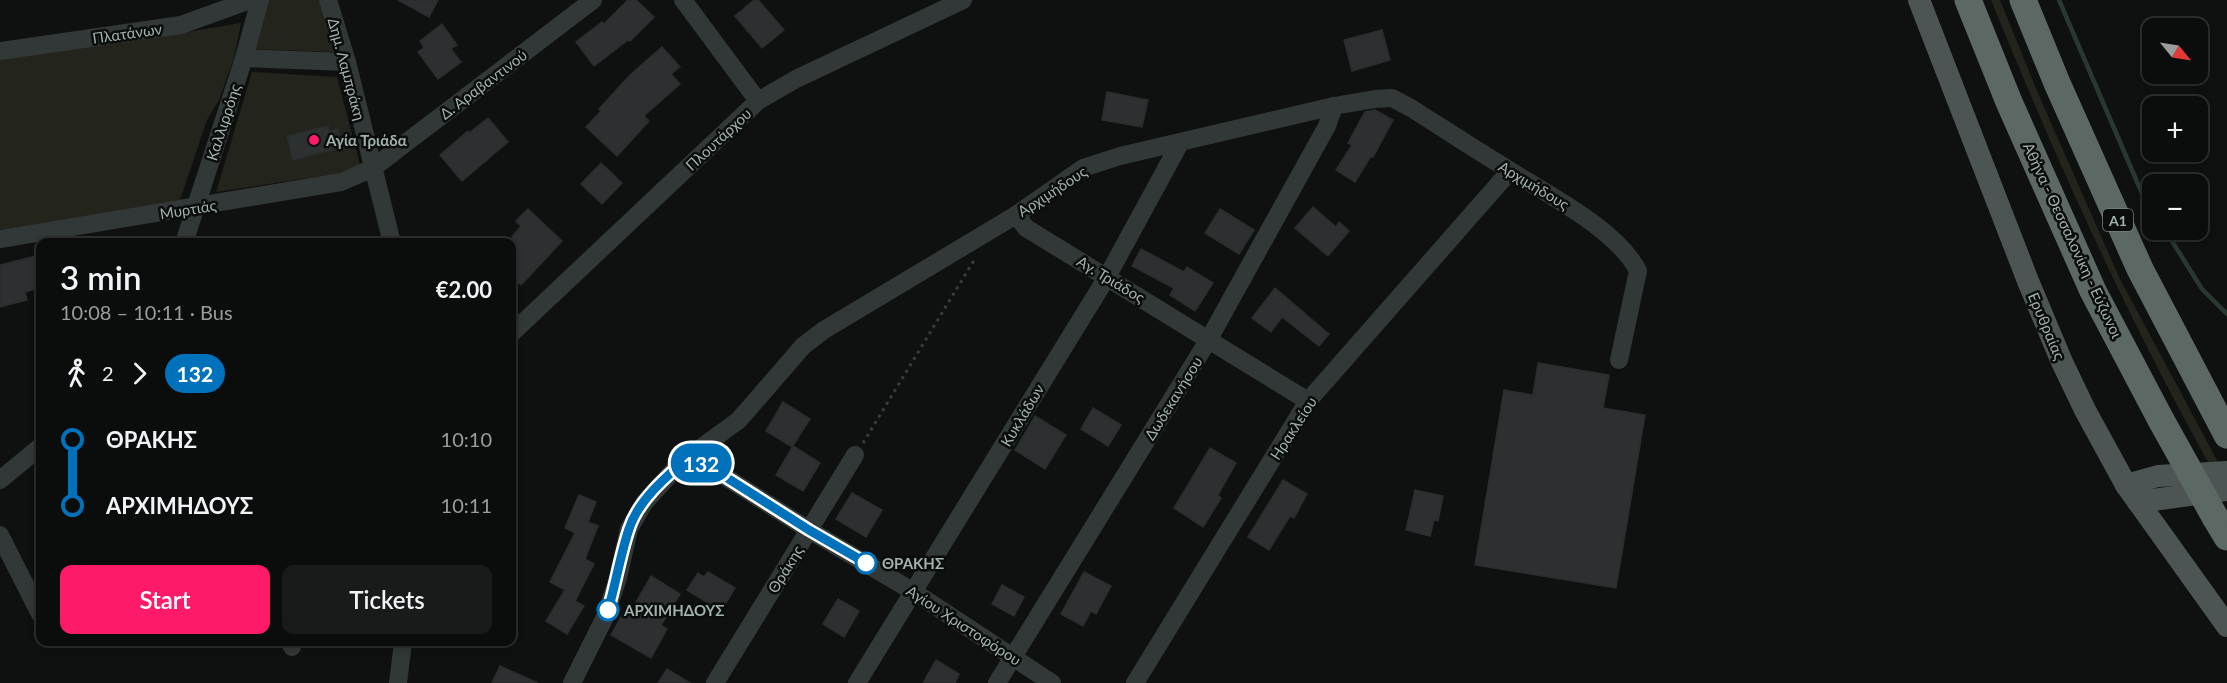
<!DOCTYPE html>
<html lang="en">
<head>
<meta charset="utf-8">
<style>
	body { margin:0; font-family:Lato,sans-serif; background:#191b1b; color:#f1f3f6; height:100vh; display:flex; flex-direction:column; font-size:22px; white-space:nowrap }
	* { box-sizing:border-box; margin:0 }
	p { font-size:20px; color:#9a9c9d }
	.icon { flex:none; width:33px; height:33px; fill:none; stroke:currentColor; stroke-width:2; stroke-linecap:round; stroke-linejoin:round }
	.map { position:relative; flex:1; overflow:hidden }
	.details { position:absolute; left:36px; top:238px; width:480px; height:408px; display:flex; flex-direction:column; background:#0b0d0d; border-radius:12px; box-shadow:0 3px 9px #0003,0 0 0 2px #2b2d2e }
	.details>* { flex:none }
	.badge { padding:0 12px; border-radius:20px; font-size:21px; line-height:39px }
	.needle { width:39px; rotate:120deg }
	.fabs { position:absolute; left:2142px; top:18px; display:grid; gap:12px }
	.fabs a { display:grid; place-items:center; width:66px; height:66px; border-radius:12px; background:#0b0d0d; box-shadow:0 3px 9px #0003,0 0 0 2px #2b2d2e; font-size:30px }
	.map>.badge { position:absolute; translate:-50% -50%; box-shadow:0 0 0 3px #fff }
	.legs { display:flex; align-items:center; gap:9px; height:66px; padding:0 24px; font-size:20px }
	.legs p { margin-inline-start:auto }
	.summary { display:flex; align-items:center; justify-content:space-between; height:102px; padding:0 24px }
	h1 { font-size:33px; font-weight:600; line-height:45px }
	.primary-button { display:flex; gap:12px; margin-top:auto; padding:12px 24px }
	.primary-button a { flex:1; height:69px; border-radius:12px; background:#fd1b69; color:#fff; font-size:24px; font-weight:600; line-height:69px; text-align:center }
	.primary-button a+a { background:#191b1b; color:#f1f3f6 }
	ul { padding:0 24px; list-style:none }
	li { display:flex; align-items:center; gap:21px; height:66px; font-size:22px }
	li i { display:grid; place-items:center; width:9px; height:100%; margin:0 8px; background:currentColor }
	li i::after { content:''; width:15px; height:15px; margin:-8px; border:4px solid; border-radius:50%; background:#0b0d0d }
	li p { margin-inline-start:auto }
	li:first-child i { background:linear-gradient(#0000 50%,currentColor 0) }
	li:last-child i { background:linear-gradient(currentColor 50%,#0000 0) }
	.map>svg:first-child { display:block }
	.green { fill:#23241c }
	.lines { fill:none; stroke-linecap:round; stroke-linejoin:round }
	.stream { stroke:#283a30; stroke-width:4.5 }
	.building { fill:#2c3030; stroke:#292d2d; stroke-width:1.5 }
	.path { stroke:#363d3b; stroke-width:3; stroke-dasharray:3 4.5; stroke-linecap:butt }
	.minor { stroke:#323837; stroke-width:18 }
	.major { stroke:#4c5553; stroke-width:22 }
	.highway { stroke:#5c6864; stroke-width:27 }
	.highway-bridge { stroke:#5c6864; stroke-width:27 }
	.line-1-casing { stroke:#fff; stroke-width:14 }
	.line-1 { stroke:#0072bc; stroke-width:9 }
	.poi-dot { fill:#fd1b69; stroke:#0b0c0c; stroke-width:2 }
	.stop-1-dot { fill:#fff; stroke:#0072bc; stroke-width:3 }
	.labels { text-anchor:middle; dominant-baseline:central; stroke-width:5; stroke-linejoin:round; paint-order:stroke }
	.shield { fill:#0b0c0c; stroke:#73817d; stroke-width:1.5 }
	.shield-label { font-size:14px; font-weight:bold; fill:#a0b3ad }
	.street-label { font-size:15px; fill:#a0b3ad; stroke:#0b0c0c }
	.poi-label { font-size:15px; font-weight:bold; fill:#a0b3ad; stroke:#0b0c0c; text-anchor:start }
	.stop-label { font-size:15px; font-weight:bold; fill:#a0b3ad; stroke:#0b0c0c; text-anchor:start }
</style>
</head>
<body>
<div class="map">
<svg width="2227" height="683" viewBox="0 0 2227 683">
	<rect width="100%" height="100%" fill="#0f1111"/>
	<!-- green -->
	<g class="green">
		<polygon points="268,0 320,0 335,52 253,49"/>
		<path d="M1991 0H2000L2037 91 2119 277 2227 479V495C2135 336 2060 169 1991 0Z"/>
		<polygon points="241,23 234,58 219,100 207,120 180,200 0,230 0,59 157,37"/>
		<polygon points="252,72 337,77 360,165 335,174 216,192"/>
	</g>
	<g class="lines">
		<!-- stream -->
		<g class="stream">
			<polyline points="2059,0 2141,191 2152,210"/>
			<polyline points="2165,230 2202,289 2227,314"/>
		</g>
	</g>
	<!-- building -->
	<g class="building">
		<polygon points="398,0 438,0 429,17"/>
		<polygon points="628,0 636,0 654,17 630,41 628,40 594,66 576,42 602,22 604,24"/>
		<polygon points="754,0 758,0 784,30 762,48 735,16"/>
		<polygon points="442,24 457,45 451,49 461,62 438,79 418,52 424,48 420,41"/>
		<polygon points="1382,30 1390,60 1352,71 1344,40"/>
		<polygon points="662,47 680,67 671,74 680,84 644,116 649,121 617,156 586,127 601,111 599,109 630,75"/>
		<polygon points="1107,92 1148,100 1142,127 1102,120"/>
		<polygon points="1375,110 1393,120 1373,157 1371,156 1355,182 1336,170 1352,145 1348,143 1365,112"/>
		<polygon points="488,118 508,142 462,181 440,155 468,131 469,133"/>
		<polygon points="328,126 329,131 338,129 341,144 334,146 335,149 293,160 287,136"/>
		<polygon points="601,163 622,183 602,204 581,184"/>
		<polygon points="1313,207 1336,227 1339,222 1349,231 1328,256 1295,228"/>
		<polygon points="528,209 562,241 521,285 512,277 512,237 521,226 516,221"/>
		<polygon points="1220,209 1254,230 1239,254 1205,233"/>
		<polygon points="1141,249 1184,272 1187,267 1213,283 1195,311 1170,295 1174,288 1132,266"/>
		<polygon points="40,255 40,288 25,292 27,300 0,307 0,265"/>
		<polygon points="1275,288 1329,334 1319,346 1282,317 1271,332 1252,318"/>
		<polygon points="1538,363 1609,375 1603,408 1645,415 1616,588 1475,565 1504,390 1533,395"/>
		<polygon points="783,402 810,419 792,447 766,431"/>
		<polygon points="1093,408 1121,425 1108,446 1081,429"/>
		<polygon points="1035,416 1066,435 1045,469 1015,450"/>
		<polygon points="793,446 820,463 803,491 776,475"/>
		<polygon points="1210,448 1236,463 1218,495 1221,498 1203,527 1174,508"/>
		<polygon points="1283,480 1307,494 1294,518 1290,516 1269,550 1248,537"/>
		<polygon points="1415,490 1443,496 1438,521 1434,520 1430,536 1406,530"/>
		<polygon points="852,493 882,510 866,537 836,519"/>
		<polygon points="579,495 596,502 588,522 598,526 585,559 594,564 575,601 584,606 567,634 546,621 565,590 550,582 575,533 565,528"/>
		<polygon points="708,572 735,588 721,611 687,590 698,573 704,577"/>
		<polygon points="1084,572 1111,586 1096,614 1091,611 1083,626 1061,614"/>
		<polygon points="651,576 680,594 661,625 667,629 651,658 611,635 627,606 632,609"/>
		<polygon points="1002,585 1024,597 1014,616 992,604"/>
		<polygon points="838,599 859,611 844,637 823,624"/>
		<polygon points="936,660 959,674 955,683 923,683"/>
		<polygon points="500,666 538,683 492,683"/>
		<polygon points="667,669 690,683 658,683"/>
	</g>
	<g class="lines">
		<!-- path -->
		<polyline class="path" points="863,443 976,257"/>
		<!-- minor -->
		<g class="minor">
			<polyline points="328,0 347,62 392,243"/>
			<polyline points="683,0 758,101"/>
			<polyline points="0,51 181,25 250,0"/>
			<polyline points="244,58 347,62"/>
			<polyline points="1016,215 1026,228 1308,401"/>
			<polyline points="0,239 341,182 373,168 593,0"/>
			<polyline points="184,243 244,58 260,0"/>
			<polyline points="512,333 758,101 796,79 963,0"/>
			<polyline points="691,455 809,530 914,592 1052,683"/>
			<polyline points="0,480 40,447"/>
			<polyline points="0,535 40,614"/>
			<polyline points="290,642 292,647"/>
			<polyline points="398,683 403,642"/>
			<path d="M572 683 605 617 618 578 629 529 644 503 673 471 691 455 739 420 803 346 824 330 1016 215 1083 168 1120 156 1334 106 1375 99 1392 98 1411 108C1444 129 1476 150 1509 170 1547 194 1618 230 1638 271L1619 360"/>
			<polyline points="715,683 855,455"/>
			<polyline points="857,683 1107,277 1180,143"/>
			<polyline points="997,683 1209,339 1327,126 1334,106"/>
			<polyline points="1135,683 1308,401 1510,171"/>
		</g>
		<!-- major -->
		<g class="major">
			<polyline points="1919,0 2028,281 2062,362 2085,410 2126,485 2227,626"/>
			<polyline points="2126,485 2158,476 2227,472"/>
			<polyline points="2138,502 2227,490"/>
		</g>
		<!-- highway -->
		<g class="highway">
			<polyline points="1968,0 2009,102 2093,291 2161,420"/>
			<polyline points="2023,0 2057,83 2140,269 2227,435"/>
			<polyline points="2215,517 2227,537"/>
		</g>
		<!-- highway-bridge -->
		<polyline class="highway-bridge" points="2161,420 2215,517"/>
	</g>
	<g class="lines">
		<!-- line-1 casing -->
		<g class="line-1-casing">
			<path id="line-1" d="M608 610C616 583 620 556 629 529 638 500 668 475 691 455L809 530 866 563"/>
		</g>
		<!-- line-1 -->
		<use href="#line-1" class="line-1"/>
	</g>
	<!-- markers -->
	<circle class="poi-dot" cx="314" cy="140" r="6"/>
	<g class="stop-1-dot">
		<circle cx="866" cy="563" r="10"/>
		<circle cx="608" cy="610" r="10"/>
	</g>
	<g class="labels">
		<!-- shield labels -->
		<rect class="shield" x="2103" y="209" width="30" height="22" rx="4.5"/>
		<g class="shield-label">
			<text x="2118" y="220">Α1</text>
		</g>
		<!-- street labels -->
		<g class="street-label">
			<text transform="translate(127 33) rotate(-8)">Πλατάνων</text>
			<text transform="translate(347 69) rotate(75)">Δημ. Λαμπράκη</text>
			<text transform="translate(483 84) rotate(-37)">Δ. Αραβαντινού</text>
			<text transform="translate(223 122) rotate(-72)">Καλλιρρόης</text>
			<text transform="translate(718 139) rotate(-43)">Πλουτάρχου</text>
			<text transform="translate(1534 185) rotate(31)">Αρχιμήδους</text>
			<text transform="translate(1052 191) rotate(-33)">Αρχιμήδους</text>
			<text transform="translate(188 209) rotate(-9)">Μυρτιάς</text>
			<text transform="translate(2073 240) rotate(65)">Αθήνα - Θεσσαλονίκη - Εύζωνοι</text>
			<text transform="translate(1111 279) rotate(31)">Αγ. Τριάδος</text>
			<text transform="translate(2047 326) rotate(67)">Ερυθραίας</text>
			<text transform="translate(1173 398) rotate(-58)">Δωδεκανήσου</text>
			<text transform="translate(1022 415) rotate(-59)">Κυκλάδων</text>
			<text transform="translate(1293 428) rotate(-57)">Ηρακλείου</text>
			<text transform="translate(785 569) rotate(-58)">Θράκης</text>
			<text transform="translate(964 625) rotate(33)">Αγίου Χριστοφόρου</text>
		</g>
		<!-- poi labels -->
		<g class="poi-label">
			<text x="326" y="140">Αγία Τριάδα</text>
		</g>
		<!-- stop labels -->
		<g class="stop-label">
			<text x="882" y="563">ΘΡΑΚΗΣ</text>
			<text x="624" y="610">ΑΡΧΙΜΗΔΟΥΣ</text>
		</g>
	</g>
</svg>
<div class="fabs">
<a><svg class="needle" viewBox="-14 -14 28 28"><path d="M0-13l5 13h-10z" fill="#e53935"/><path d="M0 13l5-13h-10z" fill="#9a9c9d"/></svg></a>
<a>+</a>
<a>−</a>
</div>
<b class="badge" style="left:701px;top:463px;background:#0072bc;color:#fff">132</b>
<section class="details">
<div class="summary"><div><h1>3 min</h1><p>10:08 – 10:11 · Bus</p></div><b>€2.00</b></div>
<div class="legs"><svg class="icon" aria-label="walk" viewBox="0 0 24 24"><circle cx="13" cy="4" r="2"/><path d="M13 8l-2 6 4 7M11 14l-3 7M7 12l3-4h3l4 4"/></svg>2<svg class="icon" aria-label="forward" viewBox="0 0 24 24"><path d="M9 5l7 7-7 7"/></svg><b class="badge" style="background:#0072bc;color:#fff">132</b></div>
<ul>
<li><i style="color:#0072bc"></i><b>ΘΡΑΚΗΣ</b><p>10:10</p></li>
<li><i style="color:#0072bc"></i><b>ΑΡΧΙΜΗΔΟΥΣ</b><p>10:11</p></li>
</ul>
<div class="primary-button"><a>Start</a><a>Tickets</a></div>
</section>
</div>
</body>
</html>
